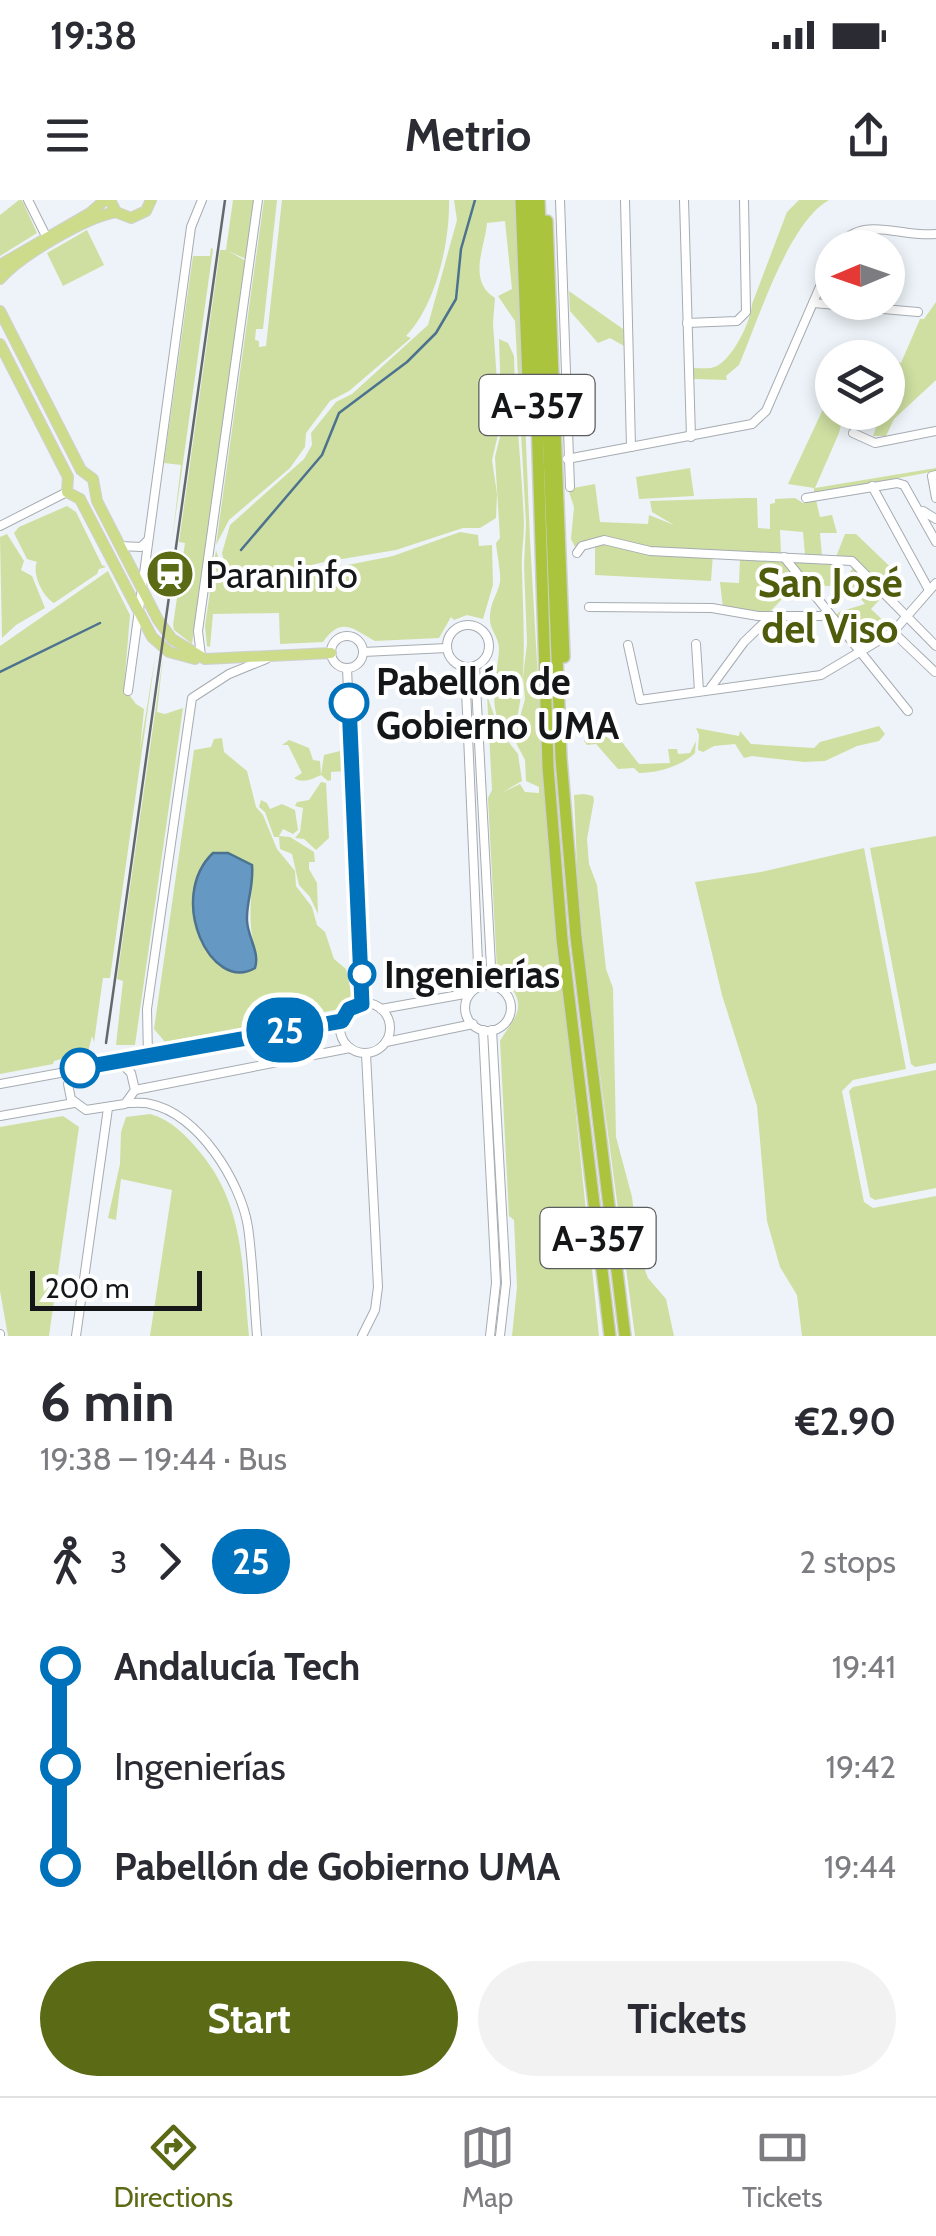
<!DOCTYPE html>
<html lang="en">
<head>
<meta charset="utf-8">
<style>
	body { margin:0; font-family:Cabin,sans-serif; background:#f2f2f3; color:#2b2b33; height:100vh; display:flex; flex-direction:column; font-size:38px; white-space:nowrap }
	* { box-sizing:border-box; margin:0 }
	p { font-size:32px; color:#7c7c81 }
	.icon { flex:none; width:55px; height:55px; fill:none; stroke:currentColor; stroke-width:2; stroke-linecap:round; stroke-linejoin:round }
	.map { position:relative; height:1136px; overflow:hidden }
	.panel { display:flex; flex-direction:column; background:#fff; flex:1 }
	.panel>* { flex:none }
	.badge { padding:0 20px; border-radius:32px; font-size:35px; line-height:65px }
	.needle { width:65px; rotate:268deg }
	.fabs { position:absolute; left:815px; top:30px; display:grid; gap:20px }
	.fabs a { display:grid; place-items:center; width:90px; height:90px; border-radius:50%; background:#fff; box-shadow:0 5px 15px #0003; font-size:50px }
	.scale { position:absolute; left:30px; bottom:25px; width:172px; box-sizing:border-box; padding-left:10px; border:5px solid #141618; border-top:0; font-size:28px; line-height:35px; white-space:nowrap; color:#141618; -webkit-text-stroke:8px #fff; paint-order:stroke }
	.map>.badge { position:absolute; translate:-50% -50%; box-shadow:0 0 0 5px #fff }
	.legs { display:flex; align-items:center; gap:15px; height:110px; padding:0 40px; font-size:32px }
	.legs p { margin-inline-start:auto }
	.overview { display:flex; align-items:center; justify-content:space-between; height:170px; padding:0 40px }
	h1 { font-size:55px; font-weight:700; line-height:75px }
	.cta { display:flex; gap:20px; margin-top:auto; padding:20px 40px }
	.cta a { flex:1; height:115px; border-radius:60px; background:#5b6a15; color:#fff; font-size:40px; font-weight:700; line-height:115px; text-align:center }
	.cta a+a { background:#f2f2f3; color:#2b2b33 }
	ul { padding:0 40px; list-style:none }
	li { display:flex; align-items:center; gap:35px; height:100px; font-size:38px }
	li i { display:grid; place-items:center; width:15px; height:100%; margin:0 12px; background:currentColor }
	li i::after { content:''; width:25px; height:25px; margin:-12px; border:8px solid; border-radius:50%; background:#fff }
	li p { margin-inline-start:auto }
	li:first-child i { background:linear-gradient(#0000 50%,currentColor 0) }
	li:last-child i { background:linear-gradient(currentColor 50%,#0000 0) }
	.status { display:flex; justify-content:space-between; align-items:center; height:70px; padding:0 50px; background:#fff; direction:ltr }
	.status svg { height:28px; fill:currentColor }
	header { display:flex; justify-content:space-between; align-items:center; height:130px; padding:0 40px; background:#fff; font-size:45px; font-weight:700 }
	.tabs { display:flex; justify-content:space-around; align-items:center; height:140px; border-top:2px solid #e1e1e2; background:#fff; font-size:28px; color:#7c7c81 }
	.tabs a { display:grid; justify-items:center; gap:5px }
	.tabs .active { color:#5b6a15 }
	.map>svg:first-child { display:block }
	.green { fill:#cfdfa1; fill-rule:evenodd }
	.water { fill:#6599c3; stroke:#4d7290; stroke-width:2.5 }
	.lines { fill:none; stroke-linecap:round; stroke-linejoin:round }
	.stream { stroke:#4d7290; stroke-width:2.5 }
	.minor-casing { stroke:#a6acb1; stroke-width:10 }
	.major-casing { stroke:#d0d0d1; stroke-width:12 }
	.highway-casing { stroke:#d0d0d1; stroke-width:14 }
	.minor { stroke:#fff; stroke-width:8 }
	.major { stroke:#ccdc8b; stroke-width:10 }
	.highway { stroke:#aac53d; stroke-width:11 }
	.tram { stroke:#66696c; stroke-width:2.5 }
	.line-1-casing { stroke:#fff; stroke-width:22 }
	.line-1 { stroke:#0072bc; stroke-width:15 }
	.stop-1-dot { fill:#fff; stroke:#0072bc; stroke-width:5 }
	.labels { text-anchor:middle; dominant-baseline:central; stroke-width:8; stroke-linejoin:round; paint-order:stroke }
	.shield { fill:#fff; stroke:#5a5c5d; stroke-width:2.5 }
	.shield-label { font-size:35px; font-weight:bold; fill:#141618 }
	.poi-label { font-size:38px; fill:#141618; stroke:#fff; text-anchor:start }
	.stop-label { font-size:38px; font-weight:bold; fill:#141618; stroke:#fff; text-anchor:start }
	.neighbourhood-label { font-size:40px; font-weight:bold; fill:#4e5c0c; stroke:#fff }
</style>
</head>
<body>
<div class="status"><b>19:38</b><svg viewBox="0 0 49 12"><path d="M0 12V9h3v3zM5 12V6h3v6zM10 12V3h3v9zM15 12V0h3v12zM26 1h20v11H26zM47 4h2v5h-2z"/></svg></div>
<header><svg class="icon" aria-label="menu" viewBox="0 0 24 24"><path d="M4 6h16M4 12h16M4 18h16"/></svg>Metrio<svg class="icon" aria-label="share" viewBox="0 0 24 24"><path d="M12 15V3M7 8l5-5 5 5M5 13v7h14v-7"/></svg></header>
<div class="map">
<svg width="936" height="1136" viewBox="0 0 936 1136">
	<rect width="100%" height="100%" fill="#edf3f8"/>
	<!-- green -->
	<g class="green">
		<polygon points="19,0 22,0 37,33 0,56 0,15"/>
		<polygon points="233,0 254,0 246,59 228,51 246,61 192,444 174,430 173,425 185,343 179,342 220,50 226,50"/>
		<path d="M264 0H277L263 129H256L255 140 259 141V147L266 146 282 0H449C450 42 436 105 406 136L411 138 349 191 330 201 306 233 305 247 290 268 229 320 216 345Z"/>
		<path d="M454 0H516L530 340 547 636 599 1136H512L517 1087 514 1020 509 1016 500 841C509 824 528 810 512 789 506 780 500 781 497 770L488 598 492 590 487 495 499 530 518 554 522 581 503 592 520 584 525 592 539 593V587L526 581 525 560 514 539 525 499 523 477 527 443 524 365 526 324 515 121 498 96 512 89 505 21 487 23C485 48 467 80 495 98L493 123 500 226 492 260 497 294 496 318 480 328H463L396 350 324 362 253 379 236 376 225 366 222 353 230 325 304 259 312 245 311 233 336 202 352 194 428 125 457 20Z"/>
		<path d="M799 0H829C788 23 758 121 739 165L726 176 727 180 694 179V168C703 168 712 170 720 164 735 153 751 121 752 104L787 12Z"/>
		<polygon points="87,30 104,65 63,86 47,53"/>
		<polygon points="211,48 213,49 172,341 181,265 164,263 193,56 210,56"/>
		<polygon points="569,91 623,129 624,146 610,138 598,143 570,111"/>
		<polygon points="936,102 936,180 894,219 886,236 873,236 881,213 888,212 890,184 888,183 888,158 901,163 920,119 924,119"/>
		<path d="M499 139 508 143 514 156C515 212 522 268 524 324 524 340 521 354 522 370 523 426 529 483 512 537 483 516 498 477 499 449 499 437 490 430 490 420 489 403 498 394 500 382 501 371 497 355 496 343L500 338 495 257 502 228Z"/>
		<polygon points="832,190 832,212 844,213 839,233 815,288 936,268 936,271 814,294 814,288 788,284"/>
		<polygon points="690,268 694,296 639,299 636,277"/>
		<polygon points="595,284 600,322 648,324 649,315 674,325 652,312 650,301 745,298 757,298 758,328 770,329 770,304 775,303 775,299 795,298 803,303 816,300 820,317 832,315 837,333 820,333 822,356 805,355 803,332 780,330 781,354 713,354 711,381 595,375 595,345 576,349 571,339 574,307 568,289"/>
		<path d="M67 306 76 312 102 365 106 367 99 369 97 374 54 403C41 395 32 372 37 362L27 359 14 333 19 327Z"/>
		<path d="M460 332 478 335 479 346 492 345 493 385 483 419 467 415 454 420 451 417 439 438 375 441C354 430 342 415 323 442L280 444 279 413 213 414 210 447 207 446 205 426 216 350C223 373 226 380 251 384L393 356Z"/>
		<polygon points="7,334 24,361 21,370 32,376 45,408 16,425 2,438 0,337"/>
		<polygon points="845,334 856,334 904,380 891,394 854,358 836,357"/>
		<path d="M740 359 840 364 837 365 830 386C792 385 795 385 770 412L723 408 720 382 739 383Z"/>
		<polygon points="855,365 883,396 871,409 891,428 862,449 835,417 839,412 865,404 861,399 873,387 863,377 852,389 840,387"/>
		<polygon points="108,371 130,415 124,488 136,504 144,509 140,550 156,451 110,778 103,778 94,842 92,836 88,852 54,861 53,864 0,874 0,446"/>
		<polygon points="163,457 157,512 165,514 183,508 135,845 116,845 123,781 117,779"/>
		<polygon points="879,526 885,534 879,541 857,546 825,561 804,562 752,556 744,558 735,544 714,546 703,552 698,550 699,535 696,528 739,536 740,531 751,544 814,548 820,542"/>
		<path d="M603 534 613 542 621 541 639 564 670 563 668 549H677L678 554 690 553 696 541 695 553C682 566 657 573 639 573L634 568 618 569 596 544 587 545 584 541 586 537Z"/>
		<path d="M222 538 224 552 247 571 256 607 263 615 277 649 295 671 296 686 312 707 317 725 325 732 334 759 346 769 352 796 335 810 165 842 154 829 194 550 211 547 214 539ZM216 652 228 653 252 665C253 703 245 721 258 758Z"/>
		<path d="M289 540 309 548 313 560 320 561 321 575 324 555 344 550 345 571 331 572V580L328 581 321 575C312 579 303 584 294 578L302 573 288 545H282Z"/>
		<polygon points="321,582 326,583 329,638 316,650 304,639 295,638 300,632 303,608 295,606 297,602 309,600"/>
		<polygon points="584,594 593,596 594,600 587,639 589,664 597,685 606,769 613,788 616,937 632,997 639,1054 648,1078 666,1099 674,1136 635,1136 587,777 578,690 574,595"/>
		<polygon points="261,600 267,603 270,609 282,604 295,610 298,630 293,634 283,629 279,636 290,637 314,652 315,662 309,662 309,669 317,683 318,714 310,697 299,685 292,654 280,649 279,637 274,637 265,612 259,607"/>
		<polygon points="936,636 936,863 915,867 911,864 870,648"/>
		<polygon points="864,648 906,869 853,880 842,891 864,1002 873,1008 936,996 936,1136 802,1136 797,1095 780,1067 767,1021 757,906 722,795 695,682 761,672"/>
		<polygon points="936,870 936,988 875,1000 870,997 849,891 853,887"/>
		<path d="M150 914C171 920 185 934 199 951 245 1005 242 1068 249 1136H150L172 990 121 979 116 1020 108 1018 120 964 121 932 126 917Z"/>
		<polygon points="63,916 79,927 49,1136 8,1136 0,1091 0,927"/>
	</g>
	<!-- water -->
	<path class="water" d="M213 653H228L252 665C254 687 246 702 247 721 248 738 260 752 255 768 211 794 166 698 213 653Z"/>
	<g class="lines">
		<!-- stream -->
		<g class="stream">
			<polyline points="241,350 322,255 339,213 407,162 436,133 456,99 461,49 475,0"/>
			<polyline points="0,472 100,423"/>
		</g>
		<!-- minor casing -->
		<g class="minor-casing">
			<g id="minor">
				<polyline points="28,0 46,36"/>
				<polyline points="560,0 570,287"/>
				<polyline points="625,0 631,247"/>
				<polyline points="684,0 691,237"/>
				<path d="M838 48C861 13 901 38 936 34"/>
				<polyline points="813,103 918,112"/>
				<polyline points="687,123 737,121 746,112 744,0"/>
				<polyline points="853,233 875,243 936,231"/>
				<polyline points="567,259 752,224 766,211 832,59"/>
				<polyline points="936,275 932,276 936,298"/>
				<polyline points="872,286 929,390"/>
				<polyline points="806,298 897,283 904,285 936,342"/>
				<polyline points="923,311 936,319"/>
				<polyline points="0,326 67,292"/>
				<polyline points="120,346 141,347 147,341"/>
				<polyline points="577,353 582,346 604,340 650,351 852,361 936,446"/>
				<polyline points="784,357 908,511"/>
				<polyline points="589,407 712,408 758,416 830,416"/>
				<circle cx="468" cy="446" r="21"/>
				<polyline points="893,432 935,472"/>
				<circle cx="347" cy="452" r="16"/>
				<polyline points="696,444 699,491"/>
				<polyline points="628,445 640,500 821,475 893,432 936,383"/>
				<polyline points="363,452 447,448"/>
				<polyline points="201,456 198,431 258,0"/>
				<polyline points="465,467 479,786"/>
				<polyline points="475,467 492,785"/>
				<polyline points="347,468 362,804"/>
				<polyline points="711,487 744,442 771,416"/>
				<polyline points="128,491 191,27 202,0"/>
				<circle cx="488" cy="808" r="23"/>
				<circle cx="365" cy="828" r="25"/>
				<polyline points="381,809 470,793"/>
				<polyline points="483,830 496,1083 490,1136"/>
				<polyline points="492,830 506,1083 500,1136"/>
				<polyline points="386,842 473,824"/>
				<polyline points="148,856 147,809 192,498 229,474 266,459"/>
				<polyline points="80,868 68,884 71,899 86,910 125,904 135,890 131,873 120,862"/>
				<polyline points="0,884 342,821"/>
				<polyline points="135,890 350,848"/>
				<path d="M127 903C134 903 143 902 150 904 198 913 241 982 248 1027 253 1063 254 1100 257 1136"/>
				<polyline points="0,916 74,903"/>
				<polyline points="0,1134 0,1136"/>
				<polyline points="76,1136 108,908"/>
				<polyline points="362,1136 375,1110 378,1087 366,854"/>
			</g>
		</g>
		<!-- major casing -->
		<g class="major-casing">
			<g id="major">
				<polyline points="110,0 116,12 131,18 146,11 151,0"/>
				<polyline points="0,65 90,13 105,0"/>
				<path d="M0 79C20 56 86 17 116 12"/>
				<polyline points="0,111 81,270 93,279 97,301 158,420 172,439 205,459 331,453"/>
				<polyline points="0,144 68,277 67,292 80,299"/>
				<polyline points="80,299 152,437 169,452 195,459"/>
			</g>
		</g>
		<!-- highway casing -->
		<g class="highway-casing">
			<g id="highway">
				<polyline points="521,0 528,181"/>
				<polyline points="530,0 548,567 562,739 610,1136"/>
				<polyline points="539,0 561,558 576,737 625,1136"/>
				<polyline points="547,21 564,457"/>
			</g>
		</g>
		<!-- minor -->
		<use href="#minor" class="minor"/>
		<!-- major -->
		<use href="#major" class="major"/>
		<!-- highway -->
		<use href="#highway" class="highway"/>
		<!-- tram -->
		<polyline class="tram" points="106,843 225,0"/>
	</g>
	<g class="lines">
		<!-- line-1 casing -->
		<g class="line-1-casing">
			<polyline id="line-1" points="80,868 342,821 349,809 362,804 349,503"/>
		</g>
		<!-- line-1 -->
		<use href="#line-1" class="line-1"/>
	</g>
	<!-- icons -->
	<defs>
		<g id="station-disc" transform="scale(2.5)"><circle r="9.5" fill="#5b6a15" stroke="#fff"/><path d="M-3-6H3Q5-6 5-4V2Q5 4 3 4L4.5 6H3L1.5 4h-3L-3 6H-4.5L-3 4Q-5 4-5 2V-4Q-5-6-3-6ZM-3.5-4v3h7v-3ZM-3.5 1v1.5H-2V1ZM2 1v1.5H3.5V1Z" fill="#fff"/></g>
	</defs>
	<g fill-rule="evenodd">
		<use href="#station-disc" x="170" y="374"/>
	</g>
	<!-- markers -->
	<g class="stop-1-dot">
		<circle cx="349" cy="503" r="18"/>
		<circle cx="362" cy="774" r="12"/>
		<circle cx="80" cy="868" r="18"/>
	</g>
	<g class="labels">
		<!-- shield labels -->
		<g class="shield">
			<rect x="479.5" y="175" width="115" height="60" rx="8"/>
			<rect x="540.5" y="1008" width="115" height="60" rx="8"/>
		</g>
		<g class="shield-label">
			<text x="537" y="205">A-357</text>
			<text x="598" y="1038">A-357</text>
		</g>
		<!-- poi labels -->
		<g class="poi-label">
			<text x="205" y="374">Paraninfo</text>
		</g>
		<!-- stop labels -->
		<g class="stop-label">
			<text x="376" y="481">Pabellón de<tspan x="376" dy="44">Gobierno UMA</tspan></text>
			<text x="384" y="774">Ingenierías</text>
		</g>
		<!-- neighbourhood labels -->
		<g class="neighbourhood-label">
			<text x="830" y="382">San José<tspan x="830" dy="46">del Viso</tspan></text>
		</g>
	</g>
</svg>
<div class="fabs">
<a><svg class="needle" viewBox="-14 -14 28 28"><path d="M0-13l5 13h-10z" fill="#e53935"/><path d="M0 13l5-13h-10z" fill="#7c7c81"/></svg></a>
<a><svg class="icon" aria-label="layers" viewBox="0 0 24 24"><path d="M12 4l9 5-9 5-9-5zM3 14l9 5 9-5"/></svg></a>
</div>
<div class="scale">200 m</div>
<b class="badge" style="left:285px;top:830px;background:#0072bc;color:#fff">25</b>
</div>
<section class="panel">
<div class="overview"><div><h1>6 min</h1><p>19:38 – 19:44 · Bus</p></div><b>€2.90</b></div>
<div class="legs"><svg class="icon" aria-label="walk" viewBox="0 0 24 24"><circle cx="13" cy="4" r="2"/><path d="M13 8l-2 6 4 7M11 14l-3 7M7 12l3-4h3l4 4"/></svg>3<svg class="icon" aria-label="forward" viewBox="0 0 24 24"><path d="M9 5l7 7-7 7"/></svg><b class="badge" style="background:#0072bc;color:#fff">25</b><p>2 stops</p></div>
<ul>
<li><i style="color:#0072bc"></i><b>Andalucía Tech</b><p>19:41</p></li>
<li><i style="color:#0072bc"></i><span>Ingenierías</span><p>19:42</p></li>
<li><i style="color:#0072bc"></i><b>Pabellón de Gobierno UMA</b><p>19:44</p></li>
</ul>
<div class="cta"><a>Start</a><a>Tickets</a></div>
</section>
<nav class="tabs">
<a class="active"><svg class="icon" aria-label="directions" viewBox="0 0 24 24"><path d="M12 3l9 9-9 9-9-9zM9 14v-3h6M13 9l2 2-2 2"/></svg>Directions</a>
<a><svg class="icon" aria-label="map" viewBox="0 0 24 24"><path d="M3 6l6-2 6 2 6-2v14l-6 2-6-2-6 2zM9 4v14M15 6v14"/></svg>Map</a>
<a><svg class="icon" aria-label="tickets" viewBox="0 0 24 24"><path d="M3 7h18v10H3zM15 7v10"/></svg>Tickets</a>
</nav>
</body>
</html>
